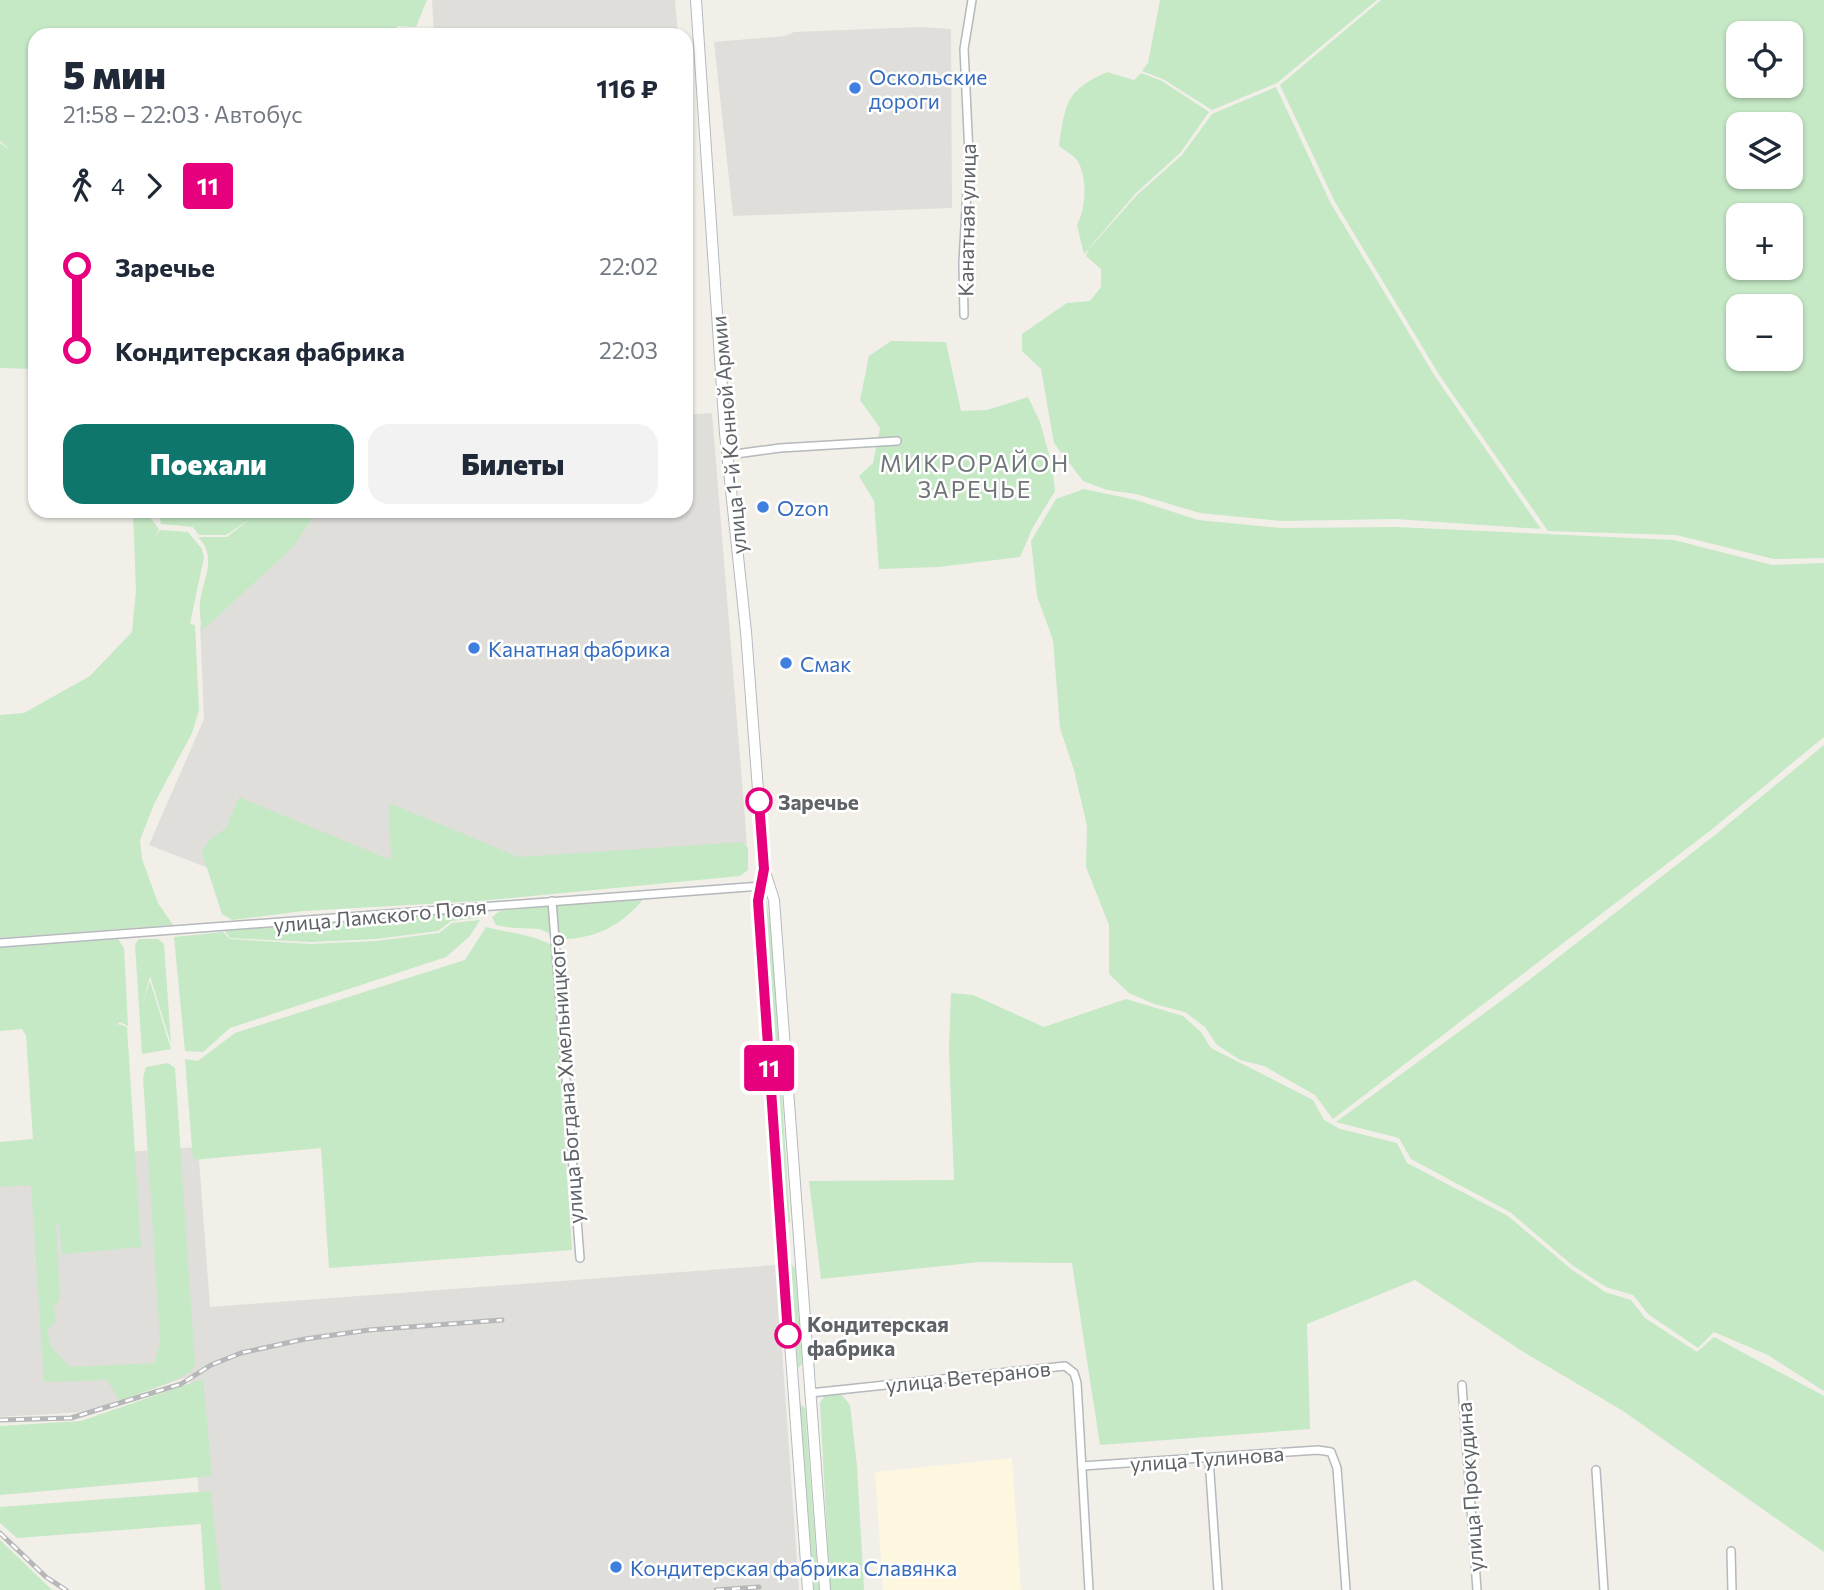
<!DOCTYPE html>
<html lang="ru">
<head>
<meta charset="utf-8">
<style>
	body { margin:0; font-family:Commissioner,sans-serif; background:#f2f2f3; color:#1f2937; height:100vh; display:flex; flex-direction:column; font-size:26px; white-space:nowrap }
	* { box-sizing:border-box; margin:0 }
	p { font-size:23px; color:#747a83 }
	.icon { flex:none; width:38px; height:38px; fill:none; stroke:currentColor; stroke-width:2; stroke-linecap:round; stroke-linejoin:round }
	.map { position:relative; flex:1; overflow:hidden }
	.side { position:absolute; left:28px; top:28px; width:665px; height:490px; display:flex; flex-direction:column; background:#fff; border-radius:21px; box-shadow:0 2px 5px #0004 }
	.side>* { flex:none }
	.badge { padding:0 14px; border-radius:5px; font-size:24px; line-height:46px }
	.fabs { position:absolute; left:1726px; top:21px; display:grid; gap:14px }
	.fabs a { display:grid; place-items:center; width:77px; height:77px; border-radius:14px; background:#fff; box-shadow:0 2px 5px #0004; font-size:35px }
	.map>.badge { position:absolute; translate:-50% -50%; box-shadow:0 0 0 4px #fff }
	.legs { display:flex; align-items:center; gap:10px; height:77px; padding:0 35px; font-size:23px }
	.legs p { margin-inline-start:auto }
	.overview { display:flex; align-items:center; justify-content:space-between; height:119px; padding:0 35px }
	h1 { font-size:38px; font-weight:800; line-height:52px }
	.cta { display:flex; gap:14px; margin-top:auto; padding:14px 35px }
	.cta a { flex:1; height:80px; border-radius:21px; background:#0f766e; color:#fff; font-size:28px; font-weight:800; line-height:80px; text-align:center }
	.cta a+a { background:#f2f2f3; color:#1f2937 }
	ul { padding:0 35px; list-style:none }
	li { display:flex; align-items:center; gap:24px; height:84px; font-size:26px }
	li i { display:grid; place-items:center; width:10px; height:100%; margin:0 9px; background:currentColor }
	li i::after { content:''; width:18px; height:18px; margin:-9px; border:5px solid; border-radius:50%; background:#fff }
	li p { margin-inline-start:auto }
	li:first-child i { background:linear-gradient(#0000 50%,currentColor 0) }
	li:last-child i { background:linear-gradient(currentColor 50%,#0000 0) }
	.map>svg:first-child { display:block }
	.commercial { fill:#fef7e0 }
	.industrial { fill:#e0deda }
	.green { fill:#c5e8c5; fill-rule:evenodd }
	.lines { fill:none; stroke-linecap:round; stroke-linejoin:round }
	.minor-casing { stroke:#b5b8bc; stroke-width:10 }
	.secondary-casing { stroke:#b6babf; stroke-width:12 }
	.minor { stroke:#fff; stroke-width:7 }
	.secondary { stroke:#fff; stroke-width:10 }
	.rail-casing { stroke:#b6b7b8; stroke-width:5 }
	.rail { stroke:#fff; stroke-width:2.5; stroke-dasharray:8; stroke-linecap:butt }
	.line-1-casing { stroke:#fff; stroke-width:16 }
	.line-1 { stroke:#e6007e; stroke-width:10 }
	.shop-dot { fill:#3f7fe0; stroke:#fff; stroke-width:2.5 }
	.stop-1-dot { fill:#fff; stroke:#e6007e; stroke-width:3.5 }
	.labels { text-anchor:middle; dominant-baseline:central; stroke-width:5; stroke-linejoin:round; paint-order:stroke }
	.shop-label { font-size:21px; fill:#366cbe; stroke:#fff; text-anchor:start }
	.street-label { font-size:21px; fill:#5f6368; stroke:#fff }
	.stop-label { font-size:21px; font-weight:bold; fill:#5f6368; stroke:#fff; text-anchor:start }
	.neighbourhood-label { font-size:23px; letter-spacing:2px; fill:#70757a; stroke:#fff }
</style>
</head>
<body>
<div class="map">
<svg width="1824" height="1590" viewBox="0 0 1824 1590">
	<rect width="100%" height="100%" fill="#f1efe8"/>
	<!-- commercial -->
	<polygon class="commercial" points="1012,1458 1021,1590 883,1590 875,1472"/>
	<!-- industrial -->
	<g class="industrial">
		<polygon points="432,0 675,0 678,35 579,35 578,30 434,35"/>
		<polygon points="921,27 951,29 952,208 733,216 714,42 786,36 794,32"/>
		<polygon points="712,413 747,844 513,860 208,868 149,845 204,719 200,626 279,551 312,511 686,511 686,415"/>
		<polygon points="198,1147 210,1307 776,1265 799,1590 206,1590 190,1376 84,1412 0,1417 0,1161"/>
	</g>
	<!-- green -->
	<g class="green">
		<polygon points="0,0 427,0 416,27 398,26 389,35 35,35 35,369 0,368 0,143 11,151 0,141"/>
		<polygon points="1160,0 1377,0 1277,83 1212,110 1163,79 1142,71 1148,63"/>
		<path d="M1381 0H1824V558L1774 559 1676 535 1548 531 1440 376 1335 202 1280 85ZM1738 33H1790V86H1738ZM1738 124H1790V177H1738ZM1738 215H1790V268H1738ZM1738 306H1790V359H1738Z"/>
		<path d="M1107 72 1134 80 1141 73 1162 81 1209 112 1180 153 1135 194 1084 254 1077 225C1086 208 1088 178 1077 160 1073 155 1064 150 1059 146 1066 103 1065 91 1107 72Z"/>
		<polygon points="1276,87 1331,204 1436,378 1541,529 1396,519 1282,521 1200,513 1136,494 1107,490 1083,481 1054,443 1041,369 1022,351 1022,334 1067,303 1090,301 1101,287 1101,269 1086,256 1088,250 1137,195 1182,155 1212,114"/>
		<polygon points="891,341 946,342 961,411 987,410 1028,397 1040,422 1052,465 1055,491 1033,527 1020,557 938,567 879,569 874,501 859,476 873,463 880,428 860,400 869,356"/>
		<polygon points="1084,489 1136,500 1198,520 1281,528 1396,527 1674,540 1772,565 1824,563 1824,737 1711,830 1333,1119 1315,1095 1264,1066 1240,1060 1216,1044 1205,1027 1185,1012 1154,1004 1129,993 1109,974 1109,925 1086,867 1087,826 1074,770 1060,728 1053,640 1037,596 1031,541 1056,499"/>
		<polygon points="133,511 145,511 159,529 155,538 160,530 188,532 202,549 204,557 190,624 195,625 199,710 192,733 154,804 140,840 142,859 158,903 173,925 0,938 0,715 24,713 90,676 132,632 136,590"/>
		<polygon points="158,511 262,511 226,535 199,535 193,527 161,524"/>
		<path d="M267 511H317L294 546 202 631C201 622 199 612 200 602 203 578 218 557 198 537H227L255 515Z"/>
		<polygon points="1824,745 1824,1391 1768,1355 1714,1332 1698,1348 1648,1314 1633,1295 1606,1287 1572,1265 1510,1212 1411,1159 1399,1138 1336,1122 1520,987 1715,835"/>
		<polygon points="239,797 391,860 389,803 519,857 743,842 748,848 748,870 740,876 479,901 303,911 232,920 222,914 202,853 209,840 226,828"/>
		<polygon points="766,897 772,939 790,1223 785,1221 763,898"/>
		<path d="M644 898C625 923 596 939 564 939 555 939 548 931 539 929 524 928 511 929 496 925L492 917 500 911Z"/>
		<polygon points="476,911 479,918 451,921 438,931 376,939 311,942 230,938 225,931"/>
		<polygon points="480,920 470,936 446,957 230,1028 203,1052 185,1051 174,937 223,932 230,939 311,944 376,941 439,933 452,923"/>
		<path d="M486 927C508 933 532 934 551 945L572 1250 329 1268 321 1148 193 1160 185 1059 198 1061 235 1033 465 960Z"/>
		<polygon points="118,939 124,948 128,1026 120,1022 114,1027 119,1024 127,1027 141,1247 62,1254 59,1225 56,1225 60,1299 54,1307 56,1321 47,1330 51,1347 70,1367 155,1363 160,1341 143,1078 146,1067 168,1063 175,1068 195,1363 192,1371 169,1383 162,1360 168,1383 120,1401 107,1380 44,1382 31,1185 0,1187 0,1142 33,1139 26,1035 22,1029 0,1031 0,948"/>
		<polygon points="139,939 158,939 164,944 171,1044 150,976 143,1004 150,981 171,1049 142,1054 135,944"/>
		<polygon points="951,993 973,995 1044,1027 1126,999 1183,1016 1201,1032 1211,1048 1313,1100 1324,1120 1340,1129 1397,1143 1407,1163 1508,1216 1571,1269 1605,1292 1631,1300 1645,1318 1697,1352 1714,1337 1824,1396 1824,1552 1623,1411 1522,1351 1415,1280 1307,1324 1310,1429 1100,1445 1072,1263 979,1262 821,1279 809,1181 954,1180 949,1050"/>
		<polygon points="791,1264 795,1268 802,1364 798,1368"/>
		<polygon points="203,1379 212,1476 0,1495 0,1426 81,1421"/>
		<polygon points="840,1393 850,1405 857,1466 864,1590 830,1590 820,1403 825,1395"/>
		<polygon points="800,1404 805,1408 819,1590 814,1590"/>
		<polygon points="211,1491 221,1590 205,1590 201,1524 17,1538 0,1523 0,1507"/>
		<polygon points="0,1540 52,1590 0,1590"/>
	</g>
	<g class="lines">
		<!-- minor casing -->
		<g class="minor-casing">
			<g id="minor">
				<polyline points="964,315 963,263 969,154 964,49 972,0"/>
				<polyline points="728,455 780,448 897,441"/>
				<polyline points="552,901 580,1258"/>
				<polyline points="0,943 761,886"/>
				<polyline points="1462,1385 1477,1590"/>
				<polyline points="810,1393 1065,1366 1074,1373 1077,1383 1089,1590"/>
				<polyline points="1209,1458 1218,1590"/>
				<polyline points="1082,1466 1318,1450 1331,1452 1337,1468 1346,1590"/>
				<polyline points="1596,1470 1604,1590"/>
				<polyline points="1731,1551 1732,1590"/>
			</g>
		</g>
		<!-- secondary casing -->
		<g class="secondary-casing">
			<g id="secondary">
				<polyline points="696,0 725,433 746,632 764,869 774,900 825,1590"/>
				<polyline points="764,869 758,901 808,1590"/>
			</g>
		</g>
		<!-- minor -->
		<use href="#minor" class="minor"/>
		<!-- secondary -->
		<use href="#secondary" class="secondary"/>
		<!-- rail casing -->
		<g class="rail-casing">
			<g id="rail">
				<polyline points="0,1420 71,1418 181,1384 211,1365 241,1353 305,1339 369,1330 502,1320"/>
				<polyline points="0,1533 46,1577 66,1590"/>
				<polyline points="716,1590 759,1587"/>
			</g>
		</g>
		<!-- rail -->
		<use href="#rail" class="rail"/>
	</g>
	<g class="lines">
		<!-- line-1 casing -->
		<g class="line-1-casing">
			<polyline id="line-1" points="759,801 764,869 758,901 788,1335"/>
		</g>
		<!-- line-1 -->
		<use href="#line-1" class="line-1"/>
	</g>
	<!-- markers -->
	<g class="shop-dot">
		<circle cx="855" cy="88" r="7"/>
		<circle cx="763" cy="507" r="7"/>
		<circle cx="474" cy="648" r="7"/>
		<circle cx="786" cy="663" r="7"/>
		<circle cx="616" cy="1567" r="7"/>
	</g>
	<g class="stop-1-dot">
		<circle cx="759" cy="801" r="12"/>
		<circle cx="788" cy="1335" r="12"/>
	</g>
	<g class="labels">
		<!-- shop labels -->
		<g class="shop-label">
			<text x="869" y="76">Оскольские<tspan x="869" dy="24">дороги</tspan></text>
			<text x="777" y="507">Ozon</text>
			<text x="488" y="648">Канатная фабрика</text>
			<text x="800" y="663">Смак</text>
			<text x="630" y="1567">Кондитерская фабрика Славянка</text>
		</g>
		<!-- street labels -->
		<g class="street-label">
			<text transform="translate(966 220) rotate(-89)">Канатная улица</text>
			<text transform="translate(728 435) rotate(-95)">улица 1-й Конной Армии</text>
			<text transform="translate(380 915) rotate(-5)">улица Ламского Поля</text>
			<text transform="translate(565 1079) rotate(-94)">улица Богдана Хмельницкого</text>
			<text transform="translate(968 1376) rotate(-6)">улица Ветеранов</text>
			<text transform="translate(1207 1458) rotate(-4)">улица Тулинова</text>
			<text transform="translate(1469 1487) rotate(-94)">улица Прокудина</text>
		</g>
		<!-- stop labels -->
		<g class="stop-label">
			<text x="778" y="801">Заречье</text>
			<text x="807" y="1323">Кондитерская<tspan x="807" dy="24">фабрика</tspan></text>
		</g>
		<!-- neighbourhood labels -->
		<g class="neighbourhood-label">
			<text x="975" y="463">МИКРОРАЙОН<tspan x="975" dy="26">ЗАРЕЧЬЕ</tspan></text>
		</g>
	</g>
</svg>
<div class="fabs">
<a><svg class="icon" aria-label="locate" viewBox="0 0 24 24"><circle cx="12" cy="12" r="6"/><path d="M12 2v4M12 18v4M2 12h4M18 12h4"/></svg></a>
<a><svg class="icon" aria-label="layers" viewBox="0 0 24 24"><path d="M12 4l9 5-9 5-9-5zM3 14l9 5 9-5"/></svg></a>
<a>+</a>
<a>−</a>
</div>
<b class="badge" style="left:769px;top:1068px;background:#e6007e;color:#fff">11</b>
<section class="side">
<div class="overview"><div><h1>5 мин</h1><p>21:58 – 22:03 · Автобус</p></div><b>116 ₽</b></div>
<div class="legs"><svg class="icon" aria-label="walk" viewBox="0 0 24 24"><circle cx="13" cy="4" r="2"/><path d="M13 8l-2 6 4 7M11 14l-3 7M7 12l3-4h3l4 4"/></svg>4<svg class="icon" aria-label="forward" viewBox="0 0 24 24"><path d="M9 5l7 7-7 7"/></svg><b class="badge" style="background:#e6007e;color:#fff">11</b></div>
<ul>
<li><i style="color:#e6007e"></i><b>Заречье</b><p>22:02</p></li>
<li><i style="color:#e6007e"></i><b>Кондитерская фабрика</b><p>22:03</p></li>
</ul>
<div class="cta"><a>Поехали</a><a>Билеты</a></div>
</section>
</div>
</body>
</html>
